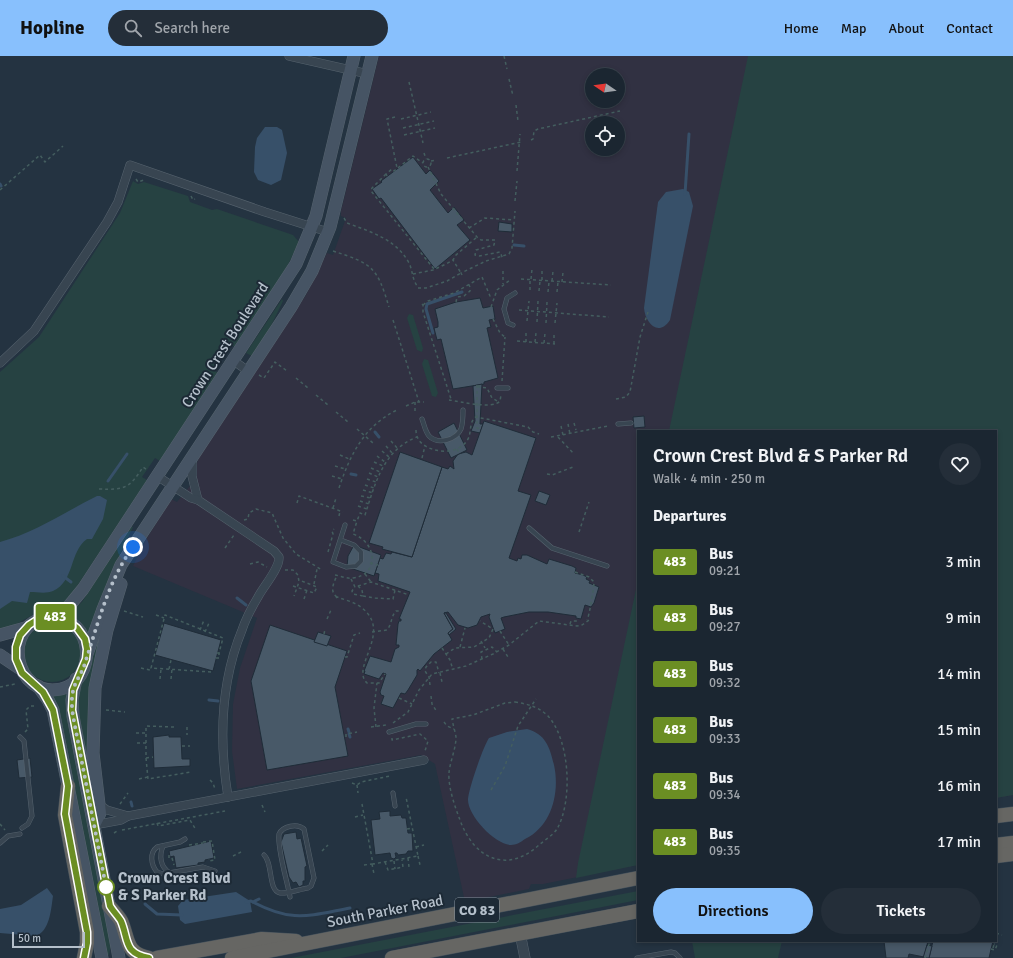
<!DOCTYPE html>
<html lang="en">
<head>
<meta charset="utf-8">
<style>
	body { margin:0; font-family:Signika,sans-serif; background:#242e39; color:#f1f3f6; height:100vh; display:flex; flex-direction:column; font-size:15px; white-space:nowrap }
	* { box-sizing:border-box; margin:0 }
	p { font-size:13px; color:#a0a5ab }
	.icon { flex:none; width:22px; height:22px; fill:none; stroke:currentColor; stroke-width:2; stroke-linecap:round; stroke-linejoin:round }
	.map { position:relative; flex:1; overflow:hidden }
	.panel { position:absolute; left:637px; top:374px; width:360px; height:512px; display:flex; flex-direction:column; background:#1b2631; border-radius:0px; box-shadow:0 2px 6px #0003,0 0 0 1px #39434d }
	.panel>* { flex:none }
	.badge { padding:0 8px; border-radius:3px; font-size:14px; line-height:26px }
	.needle { width:26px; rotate:283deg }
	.controls { position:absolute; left:585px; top:12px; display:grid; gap:8px }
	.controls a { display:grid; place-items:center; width:40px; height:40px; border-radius:50%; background:#1b2631; box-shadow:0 2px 6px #0003,0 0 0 1px #39434d; font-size:20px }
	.scale { position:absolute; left:12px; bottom:10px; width:73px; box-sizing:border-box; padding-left:4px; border:2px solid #b5c0cb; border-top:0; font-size:11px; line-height:14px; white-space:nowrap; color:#b5c0cb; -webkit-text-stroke:3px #1d2a36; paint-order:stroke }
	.you { position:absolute; width:20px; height:20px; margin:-10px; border:3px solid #fff; border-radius:50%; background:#1a73e8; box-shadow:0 0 0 6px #1a73e833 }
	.map>.badge { position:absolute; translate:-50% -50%; box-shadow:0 0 0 2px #fff }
	h2 { padding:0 16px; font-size:15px; line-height:36px }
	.round { display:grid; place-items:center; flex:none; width:42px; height:42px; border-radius:21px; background:#242e39 }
	.summary { display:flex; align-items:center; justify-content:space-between; height:68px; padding:0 16px }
	h1 { font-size:19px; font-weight:600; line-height:30px }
	.cta { display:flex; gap:8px; margin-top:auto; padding:8px 16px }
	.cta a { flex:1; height:46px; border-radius:24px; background:#88c0fd; color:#111; font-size:16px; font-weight:600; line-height:46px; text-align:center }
	.cta a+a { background:#242e39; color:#f1f3f6 }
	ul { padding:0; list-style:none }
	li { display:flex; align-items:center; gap:12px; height:56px; padding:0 16px }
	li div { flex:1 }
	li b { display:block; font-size:15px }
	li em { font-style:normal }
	li .badge { min-width:44px; font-weight:700; text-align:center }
	header { display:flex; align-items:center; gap:24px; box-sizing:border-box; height:56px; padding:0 20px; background:#88c0fd; color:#111 }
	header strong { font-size:19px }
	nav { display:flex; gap:22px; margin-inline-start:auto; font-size:14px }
	.search { width:280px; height:36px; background:#242e39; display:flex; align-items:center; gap:10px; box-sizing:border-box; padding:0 14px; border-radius:22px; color:#a0a5ab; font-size:15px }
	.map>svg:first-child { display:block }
	.medical { fill:#313142; fill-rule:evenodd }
	.green { fill:#264242 }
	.water { fill:#375069 }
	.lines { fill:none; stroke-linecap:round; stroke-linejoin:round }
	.stream { stroke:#375069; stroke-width:3 }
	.building { fill:#485968; stroke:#1f2c38 }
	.service-casing { stroke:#56636e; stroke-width:5 }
	.minor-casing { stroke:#56636e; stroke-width:9 }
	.tertiary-casing { stroke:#56636e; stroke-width:11 }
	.secondary-casing { stroke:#56636e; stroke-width:13 }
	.trunk-casing { stroke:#43505b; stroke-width:15 }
	.path { stroke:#445e5f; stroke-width:1.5; stroke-dasharray:3 3; stroke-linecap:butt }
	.service { stroke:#384551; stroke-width:4 }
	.minor { stroke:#384551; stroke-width:8 }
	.tertiary { stroke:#384551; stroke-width:10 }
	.secondary { stroke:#465464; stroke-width:12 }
	.trunk { stroke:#666663; stroke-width:14 }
	.path-bridge { stroke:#445e5f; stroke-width:1.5; stroke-dasharray:3 3; stroke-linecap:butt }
	.line-casing { stroke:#fff; stroke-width:9 }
	.line { stroke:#6b8e23; stroke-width:6 }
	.walk { stroke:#b5c0cb; stroke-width:4; stroke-dasharray:0 7.2 }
	.stop-dot { fill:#fff; stroke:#6b8e23; stroke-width:2 }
	.labels { text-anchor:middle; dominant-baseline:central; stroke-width:4; stroke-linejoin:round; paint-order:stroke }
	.shield { fill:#1d2a36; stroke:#87939e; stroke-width:1 }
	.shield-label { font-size:14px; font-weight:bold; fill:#b5c0cb }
	.street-label { font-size:15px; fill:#b5c0cb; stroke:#1d2a36 }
	.stop-label { font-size:15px; font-weight:bold; fill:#b5c0cb; stroke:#1d2a36; text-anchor:start }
</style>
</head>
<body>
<header>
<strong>Hopline</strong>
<div class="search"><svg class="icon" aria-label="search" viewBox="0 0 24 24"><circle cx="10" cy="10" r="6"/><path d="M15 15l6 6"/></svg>Search here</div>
<nav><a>Home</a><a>Map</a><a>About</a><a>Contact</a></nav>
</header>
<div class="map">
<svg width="1013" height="902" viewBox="0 0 1013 902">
	<rect width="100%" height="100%" fill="#243341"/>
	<!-- medical -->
	<path class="medical" d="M379 0H1013V739L996 742V375H638V809L543 828H531L529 833 465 846 435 708 421 699 237 733 232 695 233 648 240 612 257 562 133 510 147 482 171 443 177 446 197 421V407L200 399 306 239 327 197 333 199 346 162 341 160V155ZM592 19H618V45H592ZM592 67H618V93H592Z"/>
	<!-- green -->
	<g class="green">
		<polygon points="748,0 1013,0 1013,739 996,742 996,375 669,375"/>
		<path d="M133 125 138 128 144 126 188 140 190 146 212 154 217 153 293 179 299 186 284 217 235 291 230 288 213 314 218 317 160 405 155 402 142 421 147 424 70 541C61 552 50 552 37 557 24 562 15 572 0 573V316L39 281 120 157Z"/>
		<polygon points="282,243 283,245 269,274 252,300 246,297"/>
		<polygon points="409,258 413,259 423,292 422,296 417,294 407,262"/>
		<polygon points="424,303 428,304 438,337 436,341 432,340 422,308"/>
		<polygon points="131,471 133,471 115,509 90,581 80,566 69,558 82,546"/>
		<polygon points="638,524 638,809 576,822 578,807"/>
		<circle cx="52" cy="597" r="29"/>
		<polygon points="100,581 90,719 77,648 80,630 91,610 97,583"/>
		<polygon points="66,637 66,653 111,889 109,899 107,899 57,650 52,639"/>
		<polygon points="638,835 638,844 341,902 291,902"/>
		<polygon points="692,885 782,885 778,902 695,902"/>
	</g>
	<!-- water -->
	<g class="water">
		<polygon points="265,71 277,71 282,74 287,97 281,124 271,129 258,124 254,116 255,91 257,82"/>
		<path d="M683 133 689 136 693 150 670 264C658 282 645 266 644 252L658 146 666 136Z"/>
		<path d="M97 440H100L107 444 103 463 92 483H87C69 496 75 525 53 535 46 538 37 536 30 536L27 547 12 545 0 553V486C34 477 65 456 97 440Z"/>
		<path d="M527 673C546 678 550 692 554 709 560 736 552 770 525 783 521 786 516 789 511 789 495 789 467 759 468 743 469 732 483 691 489 682L507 676Z"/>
		<path d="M47 832 53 840C51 853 50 876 35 880L0 877V853L21 849Z"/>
		<polygon points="236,836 250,845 252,856 185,868 180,864 178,850 183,844"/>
	</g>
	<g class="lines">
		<!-- stream -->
		<g class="stream">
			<polyline points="0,128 1,130"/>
			<polyline points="685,138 689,78"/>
			<polyline points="514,189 524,190"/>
			<polyline points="433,277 426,253 427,248 462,236"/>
			<polyline points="375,376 379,381"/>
			<polyline points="351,418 356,419"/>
			<polyline points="108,425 127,398"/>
			<polyline points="63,520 71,526"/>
			<polyline points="237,542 246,549"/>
			<polyline points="209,644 218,645"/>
			<polyline points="348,673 349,676"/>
			<polyline points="349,678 350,681"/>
			<polyline points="131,746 132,750"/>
			<path d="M246 846 251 845C292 867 307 860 350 852"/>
			<polyline points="253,846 259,843"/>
			<polyline points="145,848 157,858 182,859"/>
		</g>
	</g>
	<!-- building -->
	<g class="building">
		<polygon points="413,101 426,118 430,114 439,125 430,134 448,157 454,151 464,164 457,169 470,184 435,213 381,142 379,143 372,133 382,126 381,125"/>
		<polygon points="499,166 512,168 512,176 498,175"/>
		<polygon points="480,242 483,252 493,250 495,263 489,264 491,271 487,272 498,322 484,326 484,328 453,333 441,283 437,284 434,272 438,271 438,266 435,253 456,246"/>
		<polygon points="482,328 480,368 483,368 480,377 471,375 475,365 473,330"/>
		<polygon points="644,360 645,371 634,372 633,361"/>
		<polygon points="484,365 536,382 518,435 531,439 509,502 517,505 518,502 521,503 522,499 527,499 547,508 549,503 572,510 576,512 575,517 583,519 587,521 586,523 590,525 589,527 599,531 594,547 591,551 585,549 581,563 576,562 576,560 548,556 529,556 504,561 501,562 505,573 495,577 489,561 490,558 481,561 477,569 468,572 458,569 448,556 444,557 453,573 448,577 452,584 434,598 420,615 418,613 417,614 417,619 408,634 405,638 401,637 393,652 381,648 384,640 381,639 380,636 386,618 383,617 379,623 364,618 365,615 364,615 370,600 391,606 395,593 399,591 399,589 396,589 398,568 399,565 401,565 401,563 399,563 410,536 378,525 379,518 375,517 380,502 383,503 386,497 391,498 392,496 412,501 442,411 448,413 450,410 454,413 453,405 458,398 466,396 472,399"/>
		<polygon points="454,367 467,394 451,402 438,376"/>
		<polygon points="400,396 442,411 412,501 382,493 383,491 369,487"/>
		<polygon points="539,435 550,439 546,449 535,445"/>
		<polygon points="354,489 381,499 374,520 347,511 348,500"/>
		<polygon points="444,557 446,557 456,573 449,579 448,577 453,573"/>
		<polygon points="164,567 221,584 213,615 155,599"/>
		<polygon points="270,569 347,595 335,631 348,700 267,714 251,625"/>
		<polygon points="318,576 331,580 327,590 314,586"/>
		<polygon points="169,679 169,681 181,681 182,703 190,703 190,710 154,712 153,681"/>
		<polygon points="30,702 32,721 19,722 17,704"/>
		<polygon points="390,755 390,760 401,759 402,762 406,762 408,777 412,777 413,795 408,795 406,798 398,799 397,797 395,797 396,801 394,803 391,802 390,797 375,799 371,764 380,763 379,756"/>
		<polygon points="296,776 297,783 301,782 307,810 305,811 305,825 303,825 303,829 299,831 296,826 293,827 289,821 281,786 284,778"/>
		<polygon points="211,785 214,802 205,804 205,806 198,807 198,809 176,812 174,800 170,801 169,795"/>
		<polygon points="884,885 928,885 924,901 909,898 908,902 886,902"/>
		<polygon points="933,885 993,885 989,902 929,902"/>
		<polygon points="927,889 932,890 929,902 923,902"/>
	</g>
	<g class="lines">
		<!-- service casing -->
		<g class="service-casing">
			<g id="service">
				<polyline points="513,269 508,267 504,253 507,242 515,237"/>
				<polyline points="497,332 508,332"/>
				<path d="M422 363C424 368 425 375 429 380 438 389 456 384 461 373 463 367 463 360 463 354"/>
				<polyline points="618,368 631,367"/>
				<polyline points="529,472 552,492 607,510"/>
				<polyline points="341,484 354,489 361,496 361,505 356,510 346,511 333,506 345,469"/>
				<polyline points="389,676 416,668 426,668"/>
				<polyline points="20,681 24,685 32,760 28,768 22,772"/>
				<polyline points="393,737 395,750"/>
				<path d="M185 783 180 786 157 791C149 797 151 809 157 816L163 818 203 811 215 815"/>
				<polyline points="0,787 8,780 20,778"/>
				<path d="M163 790C159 800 160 811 170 817"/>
				<path d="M264 799C273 807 268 835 280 837 288 838 300 833 308 832L311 830 314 822 304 773C297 767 283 770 279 778 277 793 287 824 290 841"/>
				<polyline points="637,902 671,896 675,897 680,902"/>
			</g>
		</g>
		<!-- minor casing -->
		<g class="minor-casing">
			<g id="minor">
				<polyline points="289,0 368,18"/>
				<polyline points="234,305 248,315"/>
				<polyline points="0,307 34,275 107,166 118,146 130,109 265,156 328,176"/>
				<polyline points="192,401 192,420 198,444"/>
				<path d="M157 420 191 442 198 444 274 495 279 501C280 512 263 531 258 541 252 551 246 562 242 574 220 628 219 685 228 741"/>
				<polyline points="98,748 107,754 128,760"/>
				<polyline points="94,769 121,764 128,760 424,704"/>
			</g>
		</g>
		<!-- tertiary casing -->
		<g class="tertiary-casing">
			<polyline id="tertiary" points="520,877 525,902"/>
		</g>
		<!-- secondary casing -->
		<g class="secondary-casing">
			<g id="secondary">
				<path d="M48 561C98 560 96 626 61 633 14 643 0 569 48 561Z"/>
				<polyline points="53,561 69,550 83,533 296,208 316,160 354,0"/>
				<polyline points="0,579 25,572"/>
				<polyline points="87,598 103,553 121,509 291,251 312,215 330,171 372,0"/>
				<polyline points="0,599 19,612"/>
				<polyline points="76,623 72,644 73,660 119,902"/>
				<polyline points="38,630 48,644 53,654 102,902"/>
				<polyline points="94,769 100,757 93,697 95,632 107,574 121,528"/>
			</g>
		</g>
		<!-- trunk casing -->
		<g class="trunk-casing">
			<g id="trunk">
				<polyline points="68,730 65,759 87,876 87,887 84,902"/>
				<polyline points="996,760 1013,758"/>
				<polyline points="996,789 1013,787"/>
				<polyline points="996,800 1013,798"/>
				<path d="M109 850C113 855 118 860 121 865 129 884 125 897 149 902"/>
				<polyline points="157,902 262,883 296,885"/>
				<polyline points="232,902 638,822"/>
				<polyline points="392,902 638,855"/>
			</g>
		</g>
		<!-- path -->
		<g class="path">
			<polyline points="504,0 507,13"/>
			<polyline points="509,23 513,40"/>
			<polyline points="409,26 423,87"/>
			<polyline points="516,49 518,65"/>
			<polyline points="395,61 387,63 397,112"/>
			<polyline points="401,63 431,56"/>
			<polyline points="403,72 434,65"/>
			<polyline points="404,79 435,72"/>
			<polyline points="531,84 533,83 534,75 538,73 620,55"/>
			<polyline points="424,97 426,103"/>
			<polyline points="447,102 521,86"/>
			<circle cx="427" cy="107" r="4"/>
			<polyline points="431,105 436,104"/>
			<polyline points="428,111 441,138 477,181 481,184 495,184 494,189 476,194 475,199 479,200 500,196 503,203"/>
			<polyline points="517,115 520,78"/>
			<polyline points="386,118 372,132 371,135 434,213"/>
			<polyline points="387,120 386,118 392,113 394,115 413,100 423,107"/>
			<polyline points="136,123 138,126 144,124"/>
			<polyline points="0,134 40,99 45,106 63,90"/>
			<polyline points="191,140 193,144 195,143"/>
			<polyline points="515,145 517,125"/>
			<path d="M344 162 347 167C371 176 396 183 409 207 413 215 412 224 418 231"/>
			<polyline points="469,172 485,162 514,164"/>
			<path d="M333 195C373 208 377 211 389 251"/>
			<polyline points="503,215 503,228"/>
			<polyline points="413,218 433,214 446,208 453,204 456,199 477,181"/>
			<polyline points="462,219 461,217 486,205 509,198 512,192 515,155"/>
			<polyline points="521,223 611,229"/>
			<polyline points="531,223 532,213"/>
			<polyline points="542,224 542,214"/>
			<polyline points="552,225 553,215"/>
			<polyline points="562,226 563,216"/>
			<polyline points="418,232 426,232 447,225 461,217 453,204"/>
			<polyline points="530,234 530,224"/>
			<polyline points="539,235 540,225"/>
			<polyline points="548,236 549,226"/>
			<polyline points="557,236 558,226"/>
			<polyline points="456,246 457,241 464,240 470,235 470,231 468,227"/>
			<polyline points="422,248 423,249 423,256 451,343"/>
			<polyline points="423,249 428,245 454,237 482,221 490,240 493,241"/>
			<polyline points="491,251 497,234 510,224"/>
			<polyline points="519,254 609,261"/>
			<polyline points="493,263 500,277 506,282"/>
			<polyline points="393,264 419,346"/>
			<polyline points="527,265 529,245"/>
			<polyline points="537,266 538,245"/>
			<polyline points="546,267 547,246"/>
			<polyline points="555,267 557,247"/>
			<polyline points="517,285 555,288"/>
			<polyline points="526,286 526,276"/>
			<polyline points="535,286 536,277"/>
			<polyline points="544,287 545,277"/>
			<polyline points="554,288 554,278"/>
			<polyline points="259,319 264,322 275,306 287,315"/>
			<polyline points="296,322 308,332"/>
			<polyline points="502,325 505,281"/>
			<polyline points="479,329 479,331 487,332 492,342 499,346"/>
			<polyline points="316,339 328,349"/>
			<polyline points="616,343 626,341 630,336 640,281 648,256"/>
			<path d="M449 344C459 345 492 354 500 345L501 339"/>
			<polyline points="415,346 415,356"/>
			<polyline points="406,350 415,346 424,346"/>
			<polyline points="336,356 348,366"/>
			<polyline points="574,367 576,374"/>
			<polyline points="568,368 570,378"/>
			<polyline points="561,370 563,379"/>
			<polyline points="357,373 373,387"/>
			<path d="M416 374C416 382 420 387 427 391 441 398 462 397 469 381 471 374 470 364 476 361L528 371 533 376 539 378"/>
			<polyline points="551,381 608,370"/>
			<polyline points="558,381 574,398"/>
			<polyline points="391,385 398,393"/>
			<polyline points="386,390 392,397"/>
			<polyline points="457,393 459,397"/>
			<polyline points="382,395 389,401"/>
			<polyline points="340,399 349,403"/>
			<polyline points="377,400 385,406"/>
			<polyline points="422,402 425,390"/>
			<polyline points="374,406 383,410"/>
			<polyline points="335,410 345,413"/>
			<polyline points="371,412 380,416"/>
			<polyline points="369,417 378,421"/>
			<polyline points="547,418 552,419 573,411"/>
			<polyline points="332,420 342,423"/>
			<polyline points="367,423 376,426"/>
			<polyline points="365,429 374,432"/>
			<path d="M339 432C350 399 364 370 397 354"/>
			<path d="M99 433C124 434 129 433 143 411L147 414"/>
			<polyline points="363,434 373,437"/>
			<polyline points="361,440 371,442"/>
			<polyline points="360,445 369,448"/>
			<polyline points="297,447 299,440 343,456"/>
			<polyline points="358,450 367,453"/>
			<polyline points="333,452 336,442"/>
			<polyline points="339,460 340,455"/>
			<polyline points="244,464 248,463 249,457 256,453 272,457 283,482 296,498 322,514"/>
			<path d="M353 464 357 465 360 457 365 459C375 428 383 394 417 381"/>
			<polyline points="579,476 589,446"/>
			<polyline points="225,492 234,479"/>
			<polyline points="328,496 333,478 332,475 334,473"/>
			<polyline points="370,507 378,509"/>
			<polyline points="250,508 258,506 267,511"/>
			<polyline points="285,514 293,514 298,519 299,526 294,540"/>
			<path d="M575 516 589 521 594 526C594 532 589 561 587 564"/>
			<polyline points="365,518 371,526"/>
			<path d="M335 519C341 520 347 523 353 522 379 519 378 487 353 478L357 465"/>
			<polyline points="351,523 355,531 358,530 362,534 363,540 353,538 352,535 355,531"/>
			<polyline points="314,528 317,513"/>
			<polyline points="293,530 314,537 317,531 299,524"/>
			<polyline points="358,530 371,526 409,539"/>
			<polyline points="363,540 375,542 393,543 395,534"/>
			<path d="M337 541C329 535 334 527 337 519"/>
			<path d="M336 542 337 541C345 544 355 546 362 552 393 576 350 611 367 627H379L385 618"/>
			<polyline points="304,543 307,534"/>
			<polyline points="124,555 143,561"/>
			<polyline points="156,559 164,562"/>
			<polyline points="327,563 331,554"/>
			<polyline points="570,568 571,565 577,565 578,563"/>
			<polyline points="200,574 204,564"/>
			<polyline points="500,575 509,589"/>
			<polyline points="205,576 209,567"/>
			<path d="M372 576 387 574C392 568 391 560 396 555H401"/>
			<polyline points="324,578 325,573"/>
			<polyline points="481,585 485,592"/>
			<polyline points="460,591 465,572"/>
			<polyline points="442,592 450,604 453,614"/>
			<polyline points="503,593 508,601"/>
			<polyline points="446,598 455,592 474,591 489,582 493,573 480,565"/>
			<polyline points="345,601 347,601 354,579 360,577"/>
			<polyline points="216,602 219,602 219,597"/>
			<polyline points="482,603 481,596 492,591 497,596"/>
			<polyline points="141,612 150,614 151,612"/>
			<polyline points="169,613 171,604"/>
			<polyline points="211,616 151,612 165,559 223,582 219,597 217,597"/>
			<polyline points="440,617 442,626"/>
			<polyline points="160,623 161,613"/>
			<polyline points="171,623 172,613"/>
			<polyline points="430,629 429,621 425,615 426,611 431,606 436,606 439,617"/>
			<polyline points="0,631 15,628"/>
			<polyline points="431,640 432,648 437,656"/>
			<polyline points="399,642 412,648"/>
			<path d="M515 646C528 648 539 651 548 660 570 684 573 745 557 773 553 779 545 784 539 789 507 818 474 803 460 764 455 751 448 731 449 717 450 705 456 693 456 681 455 675 453 669 452 663L473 659 505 647Z"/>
			<polyline points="106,654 125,656"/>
			<polyline points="444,666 447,670 454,673"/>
			<polyline points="393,667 408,656 419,634 432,618 466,610 493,598 509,589 539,565 577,570 582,569 589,564"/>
			<polyline points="174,671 146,670 146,702 148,723 191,716"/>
			<polyline points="187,671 187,679"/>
			<polyline points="371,671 386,669"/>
			<polyline points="376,671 374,652 377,627"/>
			<polyline points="25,676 28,673 26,654 30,650 35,650"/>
			<polyline points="136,677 146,677"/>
			<polyline points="346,681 346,678 357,676"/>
			<polyline points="392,682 392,684 420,678 428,685 425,695"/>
			<polyline points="137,687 146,687"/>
			<polyline points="182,690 190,690"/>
			<polyline points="146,702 153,701"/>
			<polyline points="139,723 148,721"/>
			<polyline points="210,724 213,727 215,733"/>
			<polyline points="352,727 357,729 361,726 390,720"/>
			<polyline points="357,729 358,737"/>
			<polyline points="491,734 505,710 518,670 536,643"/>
			<polyline points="120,748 128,737"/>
			<polyline points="362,748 373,808 418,800 406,741"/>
			<polyline points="262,749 265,756"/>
			<polyline points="355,761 363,759"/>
			<polyline points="157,767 158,770 190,764 196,774"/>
			<polyline points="0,768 5,774"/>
			<polyline points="407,773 412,772"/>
			<polyline points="122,774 225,755"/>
			<polyline points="114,777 119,774"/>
			<polyline points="203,786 212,785 215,804 209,805 209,803"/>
			<polyline points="189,789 203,787"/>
			<polyline points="416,791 424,789"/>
			<polyline points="322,795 328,789"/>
			<polyline points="169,799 169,802 172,802 174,809"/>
			<polyline points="233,800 241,796"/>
			<polyline points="418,800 420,809"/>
			<polyline points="408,802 409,811"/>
			<polyline points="394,805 395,813"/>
			<polyline points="385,806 388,814 403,811 402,804"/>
			<polyline points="372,808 374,818"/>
			<polyline points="364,809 372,808"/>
			<polyline points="996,877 1002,879"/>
			<polyline points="993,892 995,885"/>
			<polyline points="991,893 995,894 997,889 994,888"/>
			<polyline points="925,902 930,885"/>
		</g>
		<!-- service -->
		<use href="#service" class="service"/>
		<!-- minor -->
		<use href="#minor" class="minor"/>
		<!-- tertiary -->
		<use href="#tertiary" class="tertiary"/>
		<!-- secondary -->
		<use href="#secondary" class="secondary"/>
		<!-- trunk -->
		<use href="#trunk" class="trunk"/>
		<!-- path-bridge -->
		<polyline class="path-bridge" points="477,329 477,372 481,373"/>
	</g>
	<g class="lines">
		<!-- line casing -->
		<g class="line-casing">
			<path id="line" d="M84 902 87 887V876L65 758 68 730 53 654 43 636 22 617 16 603V591L20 579 29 569 40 562 53 561 67 564 77 572 85 583 87 593 86 603 73 634 72 654 110 850C113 855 118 860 121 865 129 884 123 897 149 902"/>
		</g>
		<!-- line -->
		<use href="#line" class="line"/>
		<!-- walk -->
		<path class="walk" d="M106 831 107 836 73 660C72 652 71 644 73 635 75 625 82 618 85 607 98 568 108 525 133 491"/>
	</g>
	<!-- markers -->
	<circle class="stop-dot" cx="106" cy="831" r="8"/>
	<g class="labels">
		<!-- shield labels -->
		<rect class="shield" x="455" y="842" width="44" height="24" rx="3"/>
		<g class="shield-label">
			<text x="477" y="854">CO 83</text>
		</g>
		<!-- street labels -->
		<g class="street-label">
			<text transform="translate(225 289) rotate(-57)">Crown Crest Boulevard</text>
			<text transform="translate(385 855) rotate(-11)">South Parker Road</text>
		</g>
		<!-- stop labels -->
		<g class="stop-label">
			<text x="118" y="822">Crown Crest Blvd<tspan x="118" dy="17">&amp; S Parker Rd</tspan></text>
		</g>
	</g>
</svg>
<div class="controls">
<a><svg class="needle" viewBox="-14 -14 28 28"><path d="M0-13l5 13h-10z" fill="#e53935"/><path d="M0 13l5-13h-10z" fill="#a0a5ab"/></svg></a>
<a><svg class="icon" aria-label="locate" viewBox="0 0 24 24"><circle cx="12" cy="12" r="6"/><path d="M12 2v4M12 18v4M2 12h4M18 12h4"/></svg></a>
</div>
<div class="scale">50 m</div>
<div class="you" style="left:133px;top:491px"></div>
<b class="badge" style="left:55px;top:561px;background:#6b8e23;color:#fff">483</b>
<section class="panel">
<div class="summary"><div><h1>Crown Crest Blvd &amp; S Parker Rd</h1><p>Walk · 4 min · 250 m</p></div><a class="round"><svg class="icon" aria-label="heart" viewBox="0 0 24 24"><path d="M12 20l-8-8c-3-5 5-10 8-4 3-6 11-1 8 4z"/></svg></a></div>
<h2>Departures</h2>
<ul>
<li><span class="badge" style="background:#6b8e23;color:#fff">483</span><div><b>Bus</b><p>09:21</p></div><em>3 min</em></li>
<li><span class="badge" style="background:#6b8e23;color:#fff">483</span><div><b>Bus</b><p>09:27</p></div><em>9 min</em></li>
<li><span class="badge" style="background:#6b8e23;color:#fff">483</span><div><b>Bus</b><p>09:32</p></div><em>14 min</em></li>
<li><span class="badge" style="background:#6b8e23;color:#fff">483</span><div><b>Bus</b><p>09:33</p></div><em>15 min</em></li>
<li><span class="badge" style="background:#6b8e23;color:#fff">483</span><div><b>Bus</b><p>09:34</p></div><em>16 min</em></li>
<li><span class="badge" style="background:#6b8e23;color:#fff">483</span><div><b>Bus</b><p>09:35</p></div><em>17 min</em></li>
</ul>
<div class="cta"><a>Directions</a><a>Tickets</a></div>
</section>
</div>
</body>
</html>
